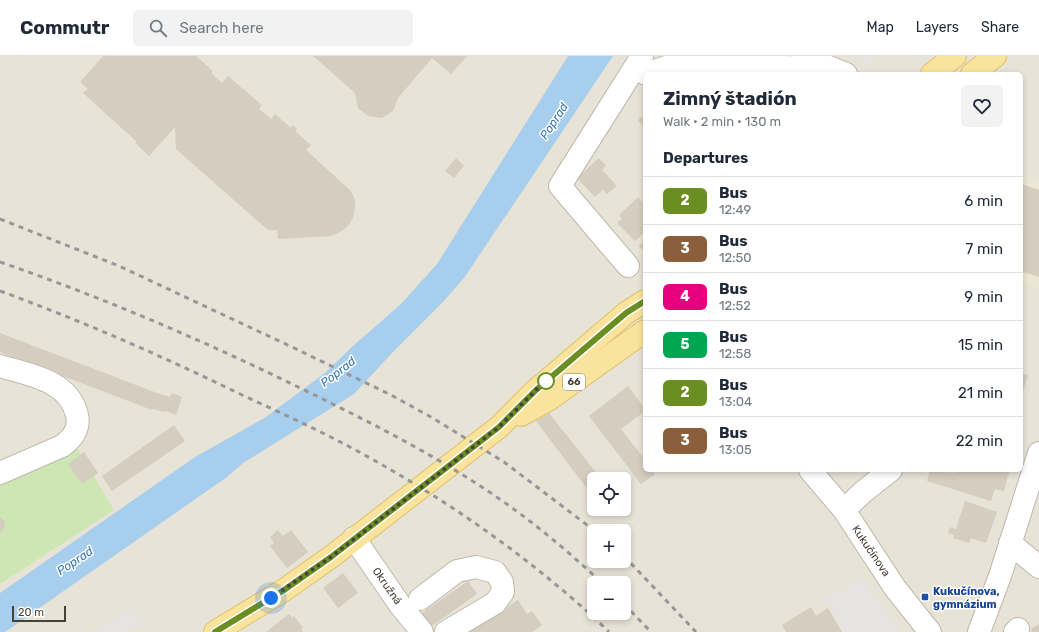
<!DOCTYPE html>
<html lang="en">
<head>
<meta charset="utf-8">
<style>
	body { margin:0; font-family:Rubik,sans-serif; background:#f2f2f3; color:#1f2937; height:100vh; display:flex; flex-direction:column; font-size:15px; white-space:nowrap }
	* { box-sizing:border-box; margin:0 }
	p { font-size:13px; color:#747a83 }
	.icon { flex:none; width:22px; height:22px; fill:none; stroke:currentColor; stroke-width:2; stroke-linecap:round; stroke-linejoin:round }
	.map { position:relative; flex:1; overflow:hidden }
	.side { position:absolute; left:643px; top:16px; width:380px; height:400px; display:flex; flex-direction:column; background:#fff; border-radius:6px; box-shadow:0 2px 6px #0003 }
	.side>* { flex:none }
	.badge { padding:0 8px; border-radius:6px; font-size:14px; line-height:26px }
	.fabs { position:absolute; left:587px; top:416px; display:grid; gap:8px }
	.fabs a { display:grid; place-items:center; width:44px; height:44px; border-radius:6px; background:#fff; box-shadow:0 2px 6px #0003; font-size:20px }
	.scale { position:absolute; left:12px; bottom:10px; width:54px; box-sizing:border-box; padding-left:4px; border:2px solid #474238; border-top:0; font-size:11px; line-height:14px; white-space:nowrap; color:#474238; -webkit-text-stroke:3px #fff; paint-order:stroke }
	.you { position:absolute; width:20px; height:20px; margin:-10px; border:3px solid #fff; border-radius:50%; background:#1a73e8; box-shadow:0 0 0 6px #1a73e833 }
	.map>.badge { position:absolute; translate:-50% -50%; box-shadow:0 0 0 2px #fff }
	h2 { padding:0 20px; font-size:15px; line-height:36px }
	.round { display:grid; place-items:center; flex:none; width:42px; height:42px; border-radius:6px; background:#f2f2f3 }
	.headline { display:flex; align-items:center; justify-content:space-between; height:68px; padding:0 20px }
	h1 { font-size:19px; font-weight:700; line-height:30px }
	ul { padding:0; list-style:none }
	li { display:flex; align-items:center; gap:12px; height:48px; padding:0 20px; border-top:1px solid #e0e1e3 }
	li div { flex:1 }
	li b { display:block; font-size:15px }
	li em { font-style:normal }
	li .badge { min-width:44px; font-weight:700; text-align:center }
	header { display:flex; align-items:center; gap:24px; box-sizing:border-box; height:56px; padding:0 20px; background:#fff; border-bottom:1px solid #e0e1e3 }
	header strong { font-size:19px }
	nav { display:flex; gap:22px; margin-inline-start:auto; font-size:14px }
	.search { width:280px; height:36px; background:#f2f2f3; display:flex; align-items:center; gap:10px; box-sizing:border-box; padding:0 14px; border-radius:6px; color:#747a83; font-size:15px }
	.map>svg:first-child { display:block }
	.residential { fill:#e7e3d7; fill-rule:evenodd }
	.education { fill:#ece6d4 }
	.green { fill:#cde6b4 }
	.parking { fill:#e5e4e0 }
	.water { fill:#a8ceed }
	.building { fill:#d5cdbf }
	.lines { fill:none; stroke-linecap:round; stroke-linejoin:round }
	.minor-casing { stroke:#bfb9ac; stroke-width:24 }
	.major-casing { stroke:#dfc16c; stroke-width:24 }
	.minor { stroke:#fff; stroke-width:22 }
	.major { stroke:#fae39c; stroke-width:22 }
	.rail { stroke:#979797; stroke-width:3; stroke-dasharray:5 5; stroke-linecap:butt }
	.line-casing { stroke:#fff; stroke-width:9 }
	.line { stroke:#6b8e23; stroke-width:6 }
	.walk { stroke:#474238; stroke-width:4; stroke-dasharray:0 7.2 }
	.stop-dot { fill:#fff; stroke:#6b8e23; stroke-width:2 }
	.transit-dot { fill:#1a4fb4; stroke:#fff; stroke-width:1.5 }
	.labels { text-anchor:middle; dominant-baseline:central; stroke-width:3; stroke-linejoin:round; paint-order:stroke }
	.shield { fill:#fff; stroke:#7e7b74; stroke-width:1 }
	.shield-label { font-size:10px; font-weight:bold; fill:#474238 }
	.street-label { font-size:11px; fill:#474238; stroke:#fff }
	.transit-label { font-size:11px; font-weight:bold; fill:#164399; stroke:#fff; text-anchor:start }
	.water-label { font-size:12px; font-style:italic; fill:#3576af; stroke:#fff }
</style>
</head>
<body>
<header>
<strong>Commutr</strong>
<div class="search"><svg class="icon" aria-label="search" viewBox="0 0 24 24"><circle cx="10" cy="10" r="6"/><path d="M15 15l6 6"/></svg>Search here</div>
<nav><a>Map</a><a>Layers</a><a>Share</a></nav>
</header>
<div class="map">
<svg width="1039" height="576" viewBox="0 0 1039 576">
	<rect width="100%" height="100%" fill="#f4f1e9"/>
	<!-- residential -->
	<path class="residential" d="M0 0H1039V576H0ZM645 18H1021V414H645ZM594 423H624V453H594ZM594 475H624V505H594ZM594 527H624V557H594Z"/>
	<!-- education -->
	<polygon class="education" points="1021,119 1039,124 1039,234 1021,228"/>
	<!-- green -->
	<polygon class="green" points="77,392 114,454 0,528 0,424"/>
	<!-- parking -->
	<g class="parking">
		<polygon points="854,0 875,0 872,11"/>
		<polygon points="864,521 900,576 845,576 824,543"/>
		<polygon points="134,552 143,568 129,576 88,576"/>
	</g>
	<!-- water -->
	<polygon class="water" points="568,0 613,0 464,222 443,246 392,297 354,338 243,407 227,421 5,576 0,576 0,537 195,401 266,361 325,317 354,289 400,249 437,208"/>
	<!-- building -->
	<g class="building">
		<polygon points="103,0 196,0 213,15 211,17 222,27 228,20 262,49 259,53 271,63 275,58 291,72 292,69 295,71 297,73 295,75 311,89 306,94 351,135 355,144 355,151 354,159 349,169 342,175 331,180 278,183 277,174 268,174 176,93 175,71 149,100 135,87 137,86 83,37 88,33 80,26"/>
		<polygon points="313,0 467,0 451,18 432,2 398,42 393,55 382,62 368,60 358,52 355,37"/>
		<polygon points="645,58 645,72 638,64"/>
		<polygon points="456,102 464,110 454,122 445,115"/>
		<polygon points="599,102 606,110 602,114 617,130 607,138 603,134 595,141 577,122"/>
		<polygon points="1021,128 1039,134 1039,221 1021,215"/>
		<polygon points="638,141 645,149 644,155 645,156 645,176 635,185 617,167 622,163 619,159"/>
		<polygon points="645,184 645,197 639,190"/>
		<polygon points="0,277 157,337 170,341 172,337 182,341 176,359 166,355 165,356 153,353 152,354 0,296"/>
		<polygon points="1021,317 1028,319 1021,341"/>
		<polygon points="628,330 645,353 645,355 621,373 645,404 645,414 652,414 655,418 641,428 589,360"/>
		<polygon points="549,357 601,423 594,423 594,442 536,365"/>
		<polygon points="174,369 185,385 112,435 102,420"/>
		<polygon points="84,396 98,417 82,428 68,408"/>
		<polygon points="930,414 942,414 953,417 954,414 1001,414 1009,416 1004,435 995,433 991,445 927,425"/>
		<polygon points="965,445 997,456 986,487 971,482 969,487 953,482 954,479 948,477 950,471 956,473"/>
		<polygon points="602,453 614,453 607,460"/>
		<polygon points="0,461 3,463 5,468 3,475 0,476"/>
		<polygon points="278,474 283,480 291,474 308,496 287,512 270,490 274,487 270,481"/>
		<polygon points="343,517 358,537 338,552 323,532"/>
		<polygon points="468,525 477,538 429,572 419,559"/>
		<polygon points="518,544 527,558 532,555 542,569 532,576 469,576"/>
		<polygon points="811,551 816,560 828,552 842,576 786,576 782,569"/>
		<polygon points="289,558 292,562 294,560 303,572 301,573 303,576 266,576"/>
		<polygon points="1039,568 1039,576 1032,576 1031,573"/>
	</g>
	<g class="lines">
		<!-- minor casing -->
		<g class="minor-casing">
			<g id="minor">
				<polyline points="802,0 846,18"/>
				<polyline points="646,18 678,7 714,5 810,13"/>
				<polyline points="628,210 560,130 642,0"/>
				<path d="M0 310C29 319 69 324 77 359 80 373 73 382 62 390L0 417"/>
				<polyline points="810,414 844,454 895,532 930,576"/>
				<polyline points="844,454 863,436 891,414"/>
				<polyline points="354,482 400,549 422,576"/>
				<polyline points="1010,487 1039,511"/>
				<polyline points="420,543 457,515 476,511 495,516 502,526 503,536 495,547 446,576"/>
				<polyline points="979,576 1000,520 1039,397"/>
				<polyline points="1015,576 1018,573"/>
			</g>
		</g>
		<!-- major casing -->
		<g class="major-casing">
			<g id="major">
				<polyline points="932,18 955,0"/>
				<polyline points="972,18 995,0"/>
				<polyline points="521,359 548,344 645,275"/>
				<polyline points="215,576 284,534 331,501 499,371 536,334 626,257 645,245"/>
			</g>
		</g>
		<!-- minor -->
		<use href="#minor" class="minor"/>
		<!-- major -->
		<use href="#major" class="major"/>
		<!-- rail -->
		<g class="rail">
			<polyline points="0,163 119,210 292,291 391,339 431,361 504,406 595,475"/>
			<path d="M0 206C101 241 200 283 296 330 366 364 436 399 501 444 537 469 570 497 602 527"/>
			<path d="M0 235C82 265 162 300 240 338 281 357 321 375 361 397 425 432 486 472 543 518 565 536 588 555 609 576"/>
			<polyline points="624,500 696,576"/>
			<polyline points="624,548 651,576"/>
		</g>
	</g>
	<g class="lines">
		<!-- line casing -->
		<g class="line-casing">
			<polyline id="line" points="215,576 284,534 331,501 499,371 536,334 626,257 645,245"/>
		</g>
		<!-- line -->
		<use href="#line" class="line"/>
		<!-- walk -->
		<polyline class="walk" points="271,542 331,501 499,371 536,334 547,324 546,325"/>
	</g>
	<!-- markers -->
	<circle class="stop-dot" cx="546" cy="325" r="8"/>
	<rect class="transit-dot" x="921" y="537" width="8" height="8" rx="2"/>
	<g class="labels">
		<!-- shield labels -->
		<rect class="shield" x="563" y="318" width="22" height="16" rx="3"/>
		<g class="shield-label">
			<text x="574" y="326">66</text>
		</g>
		<!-- street labels -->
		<g class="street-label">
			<text transform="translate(871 495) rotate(56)">Kukučínova</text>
			<text transform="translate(387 530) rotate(55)">Okružná</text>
		</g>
		<!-- transit labels -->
		<g class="transit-label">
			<text x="933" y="535">Kukučínova,<tspan x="933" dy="13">gymnázium</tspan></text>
		</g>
		<!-- water labels -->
		<g class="water-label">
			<text transform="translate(554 65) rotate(-57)">Poprad</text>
			<text transform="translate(338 316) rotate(-38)">Poprad</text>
			<text transform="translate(75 505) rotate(-34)">Poprad</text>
		</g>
	</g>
</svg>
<div class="fabs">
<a><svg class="icon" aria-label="locate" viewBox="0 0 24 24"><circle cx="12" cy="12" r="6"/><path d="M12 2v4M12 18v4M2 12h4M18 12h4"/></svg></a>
<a>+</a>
<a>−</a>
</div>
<div class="scale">20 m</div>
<div class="you" style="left:271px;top:542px"></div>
<section class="side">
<div class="headline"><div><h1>Zimný štadión</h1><p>Walk · 2 min · 130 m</p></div><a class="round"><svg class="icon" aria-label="heart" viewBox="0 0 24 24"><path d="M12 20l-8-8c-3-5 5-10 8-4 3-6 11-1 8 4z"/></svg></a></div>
<h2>Departures</h2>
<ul>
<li><span class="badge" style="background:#6b8e23;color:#fff">2</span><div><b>Bus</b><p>12:49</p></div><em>6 min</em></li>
<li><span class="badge" style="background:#8b5e3c;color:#fff">3</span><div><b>Bus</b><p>12:50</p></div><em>7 min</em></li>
<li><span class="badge" style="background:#e6007e;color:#fff">4</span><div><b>Bus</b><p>12:52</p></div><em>9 min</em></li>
<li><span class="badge" style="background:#00a651;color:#fff">5</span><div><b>Bus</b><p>12:58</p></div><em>15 min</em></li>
<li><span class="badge" style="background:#6b8e23;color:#fff">2</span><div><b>Bus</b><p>13:04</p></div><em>21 min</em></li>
<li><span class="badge" style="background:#8b5e3c;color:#fff">3</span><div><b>Bus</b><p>13:05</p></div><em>22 min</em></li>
</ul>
</section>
</div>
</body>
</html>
